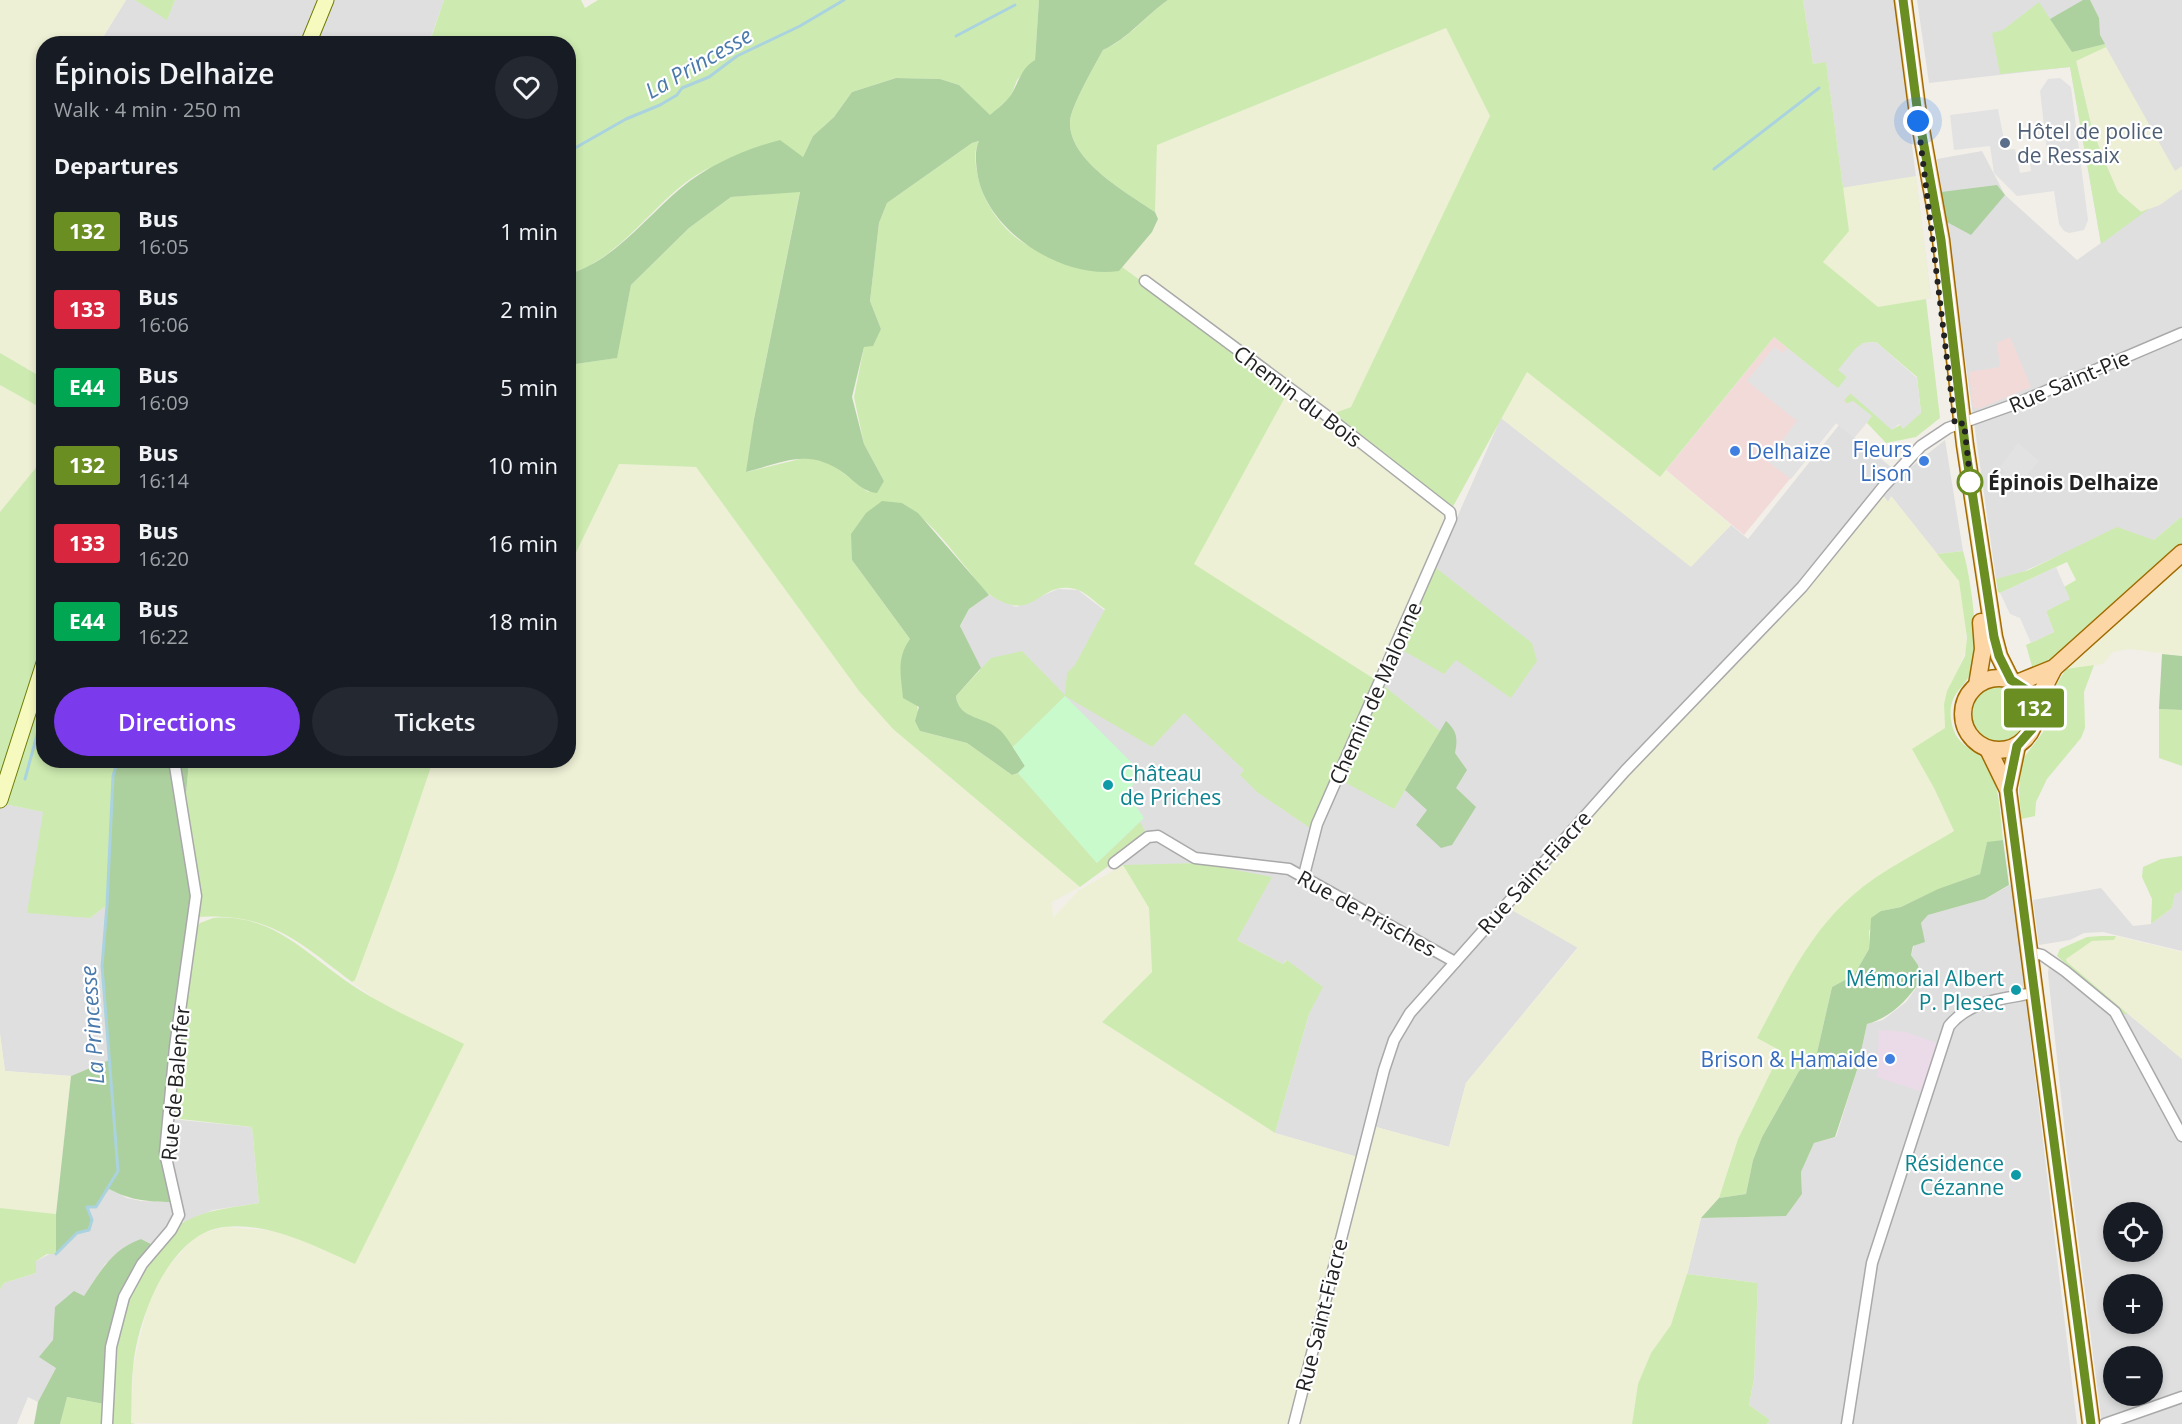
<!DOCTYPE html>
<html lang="en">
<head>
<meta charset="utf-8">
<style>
	body { margin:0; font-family:"Open Sans",sans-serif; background:#242831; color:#f1f3f6; height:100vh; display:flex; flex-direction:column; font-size:22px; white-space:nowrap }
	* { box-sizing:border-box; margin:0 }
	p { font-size:20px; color:#9ea1a6 }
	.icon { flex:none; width:33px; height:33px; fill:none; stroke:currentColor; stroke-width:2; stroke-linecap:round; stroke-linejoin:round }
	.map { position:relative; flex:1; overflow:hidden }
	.panel { position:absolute; left:36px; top:36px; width:540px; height:732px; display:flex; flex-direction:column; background:#171b24; border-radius:24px; box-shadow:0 3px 9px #0003 }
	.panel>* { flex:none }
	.badge { padding:0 12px; border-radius:4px; font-size:21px; line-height:39px }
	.buttons { position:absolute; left:2103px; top:1202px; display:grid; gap:12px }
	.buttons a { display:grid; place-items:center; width:60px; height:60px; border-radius:50%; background:#171b24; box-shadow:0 3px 9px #0003; font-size:30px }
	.you { position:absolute; width:30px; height:30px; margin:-15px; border:4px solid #fff; border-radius:50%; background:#1a73e8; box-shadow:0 0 0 9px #1a73e833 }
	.map>.badge { position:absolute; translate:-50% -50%; box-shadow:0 0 0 3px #fff }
	h2 { padding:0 18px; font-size:22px; line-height:54px }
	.round { display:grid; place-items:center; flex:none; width:63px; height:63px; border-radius:32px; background:#242831 }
	.overview { display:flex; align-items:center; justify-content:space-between; height:102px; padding:0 18px }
	h1 { font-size:28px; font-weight:600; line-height:45px }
	.action { display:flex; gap:12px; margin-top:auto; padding:12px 18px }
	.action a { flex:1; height:69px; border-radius:36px; background:#7c3aed; color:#fff; font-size:24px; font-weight:600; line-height:69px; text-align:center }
	.action a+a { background:#242831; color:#f1f3f6 }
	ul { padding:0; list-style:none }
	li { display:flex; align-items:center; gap:18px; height:78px; padding:0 18px }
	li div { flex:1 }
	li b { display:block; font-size:22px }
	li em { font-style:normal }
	li .badge { min-width:66px; font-weight:700; text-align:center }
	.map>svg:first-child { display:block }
	.residential { fill:#e0dfdf; fill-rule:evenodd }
	.commercial { fill:#f2dad9 }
	.industrial { fill:#ebdbe8 }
	.farmland { fill:#eef0d5 }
	.grass { fill:#cdebb0 }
	.forest { fill:#add19e }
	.park { fill:#c8facc }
	.parking { fill:#e2e2e2 }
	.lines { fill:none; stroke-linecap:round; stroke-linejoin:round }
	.stream { stroke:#aad3df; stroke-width:3 }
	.street-casing { stroke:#a9a9a9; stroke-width:13 }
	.secondary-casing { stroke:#707d05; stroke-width:17 }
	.primary-casing { stroke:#a06b00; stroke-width:19 }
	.street { stroke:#fff; stroke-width:10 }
	.secondary { stroke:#f7fabf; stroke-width:15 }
	.primary { stroke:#fcd6a4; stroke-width:16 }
	.line-casing { stroke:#fff; stroke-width:14 }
	.line { stroke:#6b8e23; stroke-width:9 }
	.walk { stroke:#222; stroke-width:6; stroke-dasharray:0 10.8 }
	.service-dot { fill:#5c6f8a; stroke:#fff; stroke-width:2 }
	.shop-dot { fill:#3f7fe0; stroke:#fff; stroke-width:2 }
	.stop-dot { fill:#fff; stroke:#6b8e23; stroke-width:3 }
	.culture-dot { fill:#0f9aa8; stroke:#fff; stroke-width:2 }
	.labels { text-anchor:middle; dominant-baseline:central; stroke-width:4.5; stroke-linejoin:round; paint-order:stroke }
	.service-label { font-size:21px; fill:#4e5e75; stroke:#fff; text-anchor:start }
	.street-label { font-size:21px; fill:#222; stroke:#fff }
	.shop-label { font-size:21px; fill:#366cbe; stroke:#fff; text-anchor:end }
	.stop-label { font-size:21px; font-weight:bold; fill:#222; stroke:#fff; text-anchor:start }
	.culture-label { font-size:21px; fill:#0d838f; stroke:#fff; text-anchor:end }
	.water-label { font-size:22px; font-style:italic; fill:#4a7aab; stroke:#fff }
</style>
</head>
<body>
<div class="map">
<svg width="2182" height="1424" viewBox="0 0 2182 1424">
	<rect width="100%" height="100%" fill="#f2efe9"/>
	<!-- residential -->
	<g class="residential">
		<polygon points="126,0 135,0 167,19 175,0 444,0 429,43 99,44"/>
		<polygon points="1803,0 1894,0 1931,298 1926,299 1849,231 1826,63 1813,64"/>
		<polygon points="1917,0 2182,0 2182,516 2154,540 2058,556 2009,578 1996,579 1937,159 1982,151 2005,195 2077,260 2101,243 2070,67 1929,83"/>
		<polygon points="1501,418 1691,566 1731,525 1748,539 1839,425 1901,475 1945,440 1963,551 1937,554 1892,497 1888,502 1883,496 1820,574 1629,772 1510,909 1578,947 1466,1083 1449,1147 1376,1127 1367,1160 1275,1133 1309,1014 1322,987 1286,960 1283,964 1237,940 1199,863 1117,867 1097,863 1018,773 1025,766 960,627 969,609 989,595 1016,607 1058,589 1078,590 1337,789"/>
		<polygon points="0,803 44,812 90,918 107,905 102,966 109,1060 71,1076 5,1071 0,1034"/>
		<polygon points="2012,884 2077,1424 1767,1424 1770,1420 1749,1405 1754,1379 1758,1283 1687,1274 1701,1218 1786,1216 1802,1194 1801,1172 1814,1143 1836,1137 1857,1070 1867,1024 1883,1020 1906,1002 1921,981 1918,965 1911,955 1921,923 1928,915 1985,899"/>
		<polygon points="2101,888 2133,926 2151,924 2172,908 2175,892 2182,888 2182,951 2103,932 2084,933 2070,940 2039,945 2033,900"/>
		<path d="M2049 964 2110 1014H2128L2182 1059V1424H2102L2067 1152 2048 974ZM2114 1212H2152V1251H2114ZM2114 1284H2152V1323H2114ZM2114 1356H2152V1395H2114Z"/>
		<polygon points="171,1119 252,1127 259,1203 213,1210 184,1222 169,1167"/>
		<polygon points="109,1189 127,1198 141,1201 176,1202 179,1208 156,1246 141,1239 105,1264 84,1297 56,1307 53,1340 56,1368 38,1402 28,1397 17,1424 0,1424 0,1289 4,1283 36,1273 36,1261 65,1246 77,1233 89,1229 87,1207 96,1207"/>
	</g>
	<!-- commercial -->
	<g class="commercial">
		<polygon points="1774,337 1837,388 1917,378 1874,414 1854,438 1836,423 1744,535 1666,470"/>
		<polygon points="2010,337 2031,387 1978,409 1973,407 1969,372 2000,367 1997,343"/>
	</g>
	<!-- industrial -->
	<polygon class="industrial" points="1879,1030 1905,1032 1937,1043 1923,1092 1877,1077"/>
	<!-- farmland -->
	<g class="farmland">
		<polygon points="0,0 126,0 99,43 44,44 43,378 0,353"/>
		<polygon points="1446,28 1491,116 1351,407 1343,410 1450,512 1379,682 1193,564 1290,388 1122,267 1152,232 1158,219 1155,212 1157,145"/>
		<polygon points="2106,47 2175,171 2182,166 2182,189 2160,205 2141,212 2118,192 2104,160 2092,129 2076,60"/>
		<polygon points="1916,176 1931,298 1878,308 1823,262 1849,231 1841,188"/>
		<polygon points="1527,372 1660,476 1666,470 1731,525 1691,567 1501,418"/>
		<polygon points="0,385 44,409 43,459 0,512"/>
		<polygon points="619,464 696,467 859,691 893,729 1080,887 1052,902 1053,918 1078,891 1123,865 1149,908 1152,972 1102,1022 1275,1133 1358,1157 1291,1424 131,1423 133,1366 148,1305 167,1268 189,1243 203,1233 225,1227 266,1230 287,1234 355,1263 375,1222 372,997 352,982 396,870 433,761 568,760 569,643 575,638 569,630 569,567"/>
		<polygon points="1883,495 1888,502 1891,496 1959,581 1963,599 1967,647 1944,704 1945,728 1913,750 1934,788 1954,831 1871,882 1812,943 1777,1000 1757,1038 1781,1051 1738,1139 1719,1198 1701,1218 1681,1300 1671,1325 1651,1353 1638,1384 1632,1424 1301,1424 1376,1127 1449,1147 1466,1083 1578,948 1507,907 1629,772 1820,574"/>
		<polygon points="2182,563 2182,656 2129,649 2113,652 2103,664 2066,669"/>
		<polygon points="2116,936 2182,952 2182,1059 2067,962 2066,958 2092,941 2113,940"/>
		<polygon points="0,1034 5,1071 71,1076 56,1214 0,1208"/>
	</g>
	<!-- grass -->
	<g class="grass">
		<polygon points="135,0 175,0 167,20"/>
		<path d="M444 0H581L585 8 598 0H1039L1035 60 1017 80 1011 96 990 116 959 85 940 79 896 78 852 92 834 117 813 136 803 157C781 159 741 158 720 164 663 182 630 256 569 274L568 44H429Z"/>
		<path d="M1168 0H1803L1813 64 1826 62 1849 231 1823 262 1878 307 1926 299 1940 418 1916 437 1886 443 1867 423 1871 416 1853 401 1848 405 1844 400 1851 393 1893 429 1921 413 1917 377 1876 342 1863 343 1839 370 1847 377 1838 389 1774 337 1660 477 1527 372 1450 512 1327 416 1351 407 1490 116 1446 28 1157 145 1155 212C1128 193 1068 161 1070 121 1071 106 1095 65 1103 50 1129 39 1145 16 1168 0Z"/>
		<polygon points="2039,2 2072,52 2105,44 2106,47 2076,61 2092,129 2104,160 2118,192 2141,212 2150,208 2101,244 2070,67 2000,74 1992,33 2003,30"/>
		<path d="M980 141C972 151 976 165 978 177 984 205 1006 236 1033 248 1055 259 1095 264 1119 271L1122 267 1290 388 1194 564 1379 682 1440 731 1394 809 1337 778 1316 832 1257 792 1240 775 1244 770 1184 713 1152 747 1065 696 1013 747 1009 742 958 708 956 696 991 658 1022 651 1065 695 1067 673 1075 665 1105 609C1094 602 1084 589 1070 588 1037 584 1034 624 990 595 982 590 975 579 969 571 948 546 930 520 902 503L852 560 910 639 920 731 967 743 1012 775 1018 773 1097 863 1140 822 1148 837 1080 887 893 729 859 691 696 467 619 464 569 567V365L616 358 631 285 689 228 731 197 800 191 754 419 747 472 808 457 829 462 868 492 884 481 864 444 854 397 864 347 881 329 870 301 879 223 887 203 972 143Z"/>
		<polygon points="0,353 43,378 43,409 0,385"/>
		<polygon points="43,459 44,760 118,761 113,776 107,905 90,918 27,913 43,812 0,803 0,512"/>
		<polygon points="2182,516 2182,543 2051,661 2033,670 2026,645 2054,632 2046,611 2069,599 2064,587 2076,580 2067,562 2000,593 1998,592 1996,579 2029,570 2117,527 2154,540"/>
		<path d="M1963 551C1971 577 1980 644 1972 669 1966 689 1948 691 1951 719 1955 750 1976 746 1987 764 2000 786 2000 814 2003 840L1987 843 1980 874 1939 889 1901 907 1881 911 1869 931V949L1854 975 1832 987 1816 1057 1799 1071 1762 1137 1753 1160 1746 1194 1719 1198 1738 1139 1781 1051 1757 1038C1783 989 1809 933 1852 896 1881 870 1920 852 1954 831L1934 788 1912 749 1945 728 1944 704 1947 691 1965 656 1967 638 1959 581 1937 554Z"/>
		<polygon points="1431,564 1532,643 1537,661 1511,698 1456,660 1444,674 1395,646"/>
		<polygon points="2094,665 2084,692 2085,728 2081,738 2047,779 2036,802 2035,816 2021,819 2019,790 2022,760 2043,732 2047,700 2066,669"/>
		<circle cx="1999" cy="714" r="27"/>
		<polygon points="2159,709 2182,710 2182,766 2159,758"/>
		<path d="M189 761H433L396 870 355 980 352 982C296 940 269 912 194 917L184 816Z"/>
		<polygon points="2182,856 2182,888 2179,893 2175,893 2172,908 2151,924 2152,899 2142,877 2143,867 2161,859"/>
		<polygon points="1199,863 1272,877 1237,940 1283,964 1287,960 1323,987 1309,1014 1275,1133 1102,1022 1152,972 1149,908 1123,865"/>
		<path d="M213 918C276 913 310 959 358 989 391 1010 429 1026 464 1044L355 1264C314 1246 270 1222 224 1227 169 1233 137 1320 133 1368 131 1386 132 1404 131 1423L135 1424H110L116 1336 136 1279 176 1227C200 1210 230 1208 259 1203L252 1127 171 1118 195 929 200 923Z"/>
		<polygon points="2101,936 2116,936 2114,940 2092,941 2066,959 2067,962 2128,1014 2121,1014 2057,956 2060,949 2087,937"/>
		<polygon points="0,1208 56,1214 56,1254 47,1254 36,1261 36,1273 4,1283 0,1289"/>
		<polygon points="1687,1274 1758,1283 1754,1379 1749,1405 1770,1420 1767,1424 1632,1424 1638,1384 1651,1353 1671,1325"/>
		<polygon points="66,1397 104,1404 103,1424 60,1424"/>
	</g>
	<!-- forest -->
	<g class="forest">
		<path d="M1039 0H1168C1145 16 1129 38 1103 50 1095 65 1071 106 1070 121 1068 161 1128 193 1155 212L1158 219 1152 232 1119 271C1063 280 989 232 978 177 976 165 974 151 979 141L972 143 887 203 879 223 870 301 881 329 873 346 864 347 852 397 864 444 884 481 877 493C864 492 855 482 845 474 809 447 785 462 746 472L754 419 800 192 731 197 689 228 631 285 617 358 569 365V274C615 260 645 218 681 188 709 165 745 149 780 140L803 157 813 136 834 117 852 92 896 78 940 79 959 85 990 115C997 109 1006 102 1011 95 1019 82 1021 68 1035 60Z"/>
		<polygon points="2083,0 2090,0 2099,18 2100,35 2105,44 2072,52 2050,19"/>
		<polygon points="1997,185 2005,195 1971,235 1945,221 1941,192"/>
		<path d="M882 501 902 503 918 513 989 595 969 609 960 626 981 668 956 696C958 720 986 716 1001 731 1010 741 1017 754 1025 766L1018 773 1012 775 967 743 920 731 915 721 919 707 903 698C901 675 896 659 910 639L852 560 851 534 866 513Z"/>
		<polygon points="2162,654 2182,656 2182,710 2159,709"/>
		<path d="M1446 721C1457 731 1458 738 1455 753L1467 770 1456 788 1476 807 1452 845 1441 848 1416 825 1427 810 1405 790Z"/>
		<path d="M118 761H189L184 816 193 874 165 1153 176 1202C151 1202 131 1201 109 1189L96 1207H87L92 1220 89 1230 77 1233 56 1254V1214L71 1076 109 1060 102 966 107 905 113 776Z"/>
		<path d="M2003 840 2009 885 1985 899 1928 915 1921 923 1925 942 1913 946 1911 955 1918 965 1921 980C1906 1001 1892 1017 1867 1024L1857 1070 1835 1137 1814 1143 1801 1172 1802 1194 1786 1216 1701 1218 1719 1198 1746 1194 1753 1160 1762 1137 1799 1071 1816 1057 1832 987 1854 975 1869 949 1871 918 1881 911 1901 907 1938 889 1980 874 1987 842Z"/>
		<path d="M141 1239 153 1245 132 1274 104 1404 67 1397 60 1424H34L38 1402 56 1368 39 1357 53 1340 55 1307 74 1291 84 1296C100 1272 112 1249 141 1239Z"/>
	</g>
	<!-- park -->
	<polygon class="park" points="1065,696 1141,772 1132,786 1135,805 1144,818 1097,863 1018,773 1025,766 1013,747"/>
	<!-- parking -->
	<g class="parking">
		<polygon points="2060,78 2071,87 2088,220 2084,230 2069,233 2064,231 2059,224 2054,191 2017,196 1994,173 1990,146 1954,150 1950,115 1998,109 2006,150 2015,149 2020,173 2031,171 2030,162 2048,160 2040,91 2048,79"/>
		<polygon points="1876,342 1917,378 1921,413 1903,429 1899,424 1892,430 1850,393 1844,400 1845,404 1853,401 1872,416 1854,438 1836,423 1791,479 1767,461 1797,421 1747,381 1774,347 1783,353 1787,348 1838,388 1847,377 1838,370 1855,349 1863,343"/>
		<polygon points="2018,443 2039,461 2025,477 2021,478 2016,474 2007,485 2000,478 2005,472 2000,467"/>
		<polygon points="2056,567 2070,599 2046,611 2054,632 2031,643 2020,618 2010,614 2000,593"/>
	</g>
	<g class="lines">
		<!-- stream -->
		<g class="stream">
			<polyline points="956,36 1015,5"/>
			<polyline points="568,152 626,119 660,105 677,95 682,88 709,77 737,56 800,26 844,0"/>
			<polyline points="1714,169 1819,88"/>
			<polyline points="25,779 44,709"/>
			<polyline points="56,1254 77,1233 89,1230 92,1220 87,1207 96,1207 118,1171 102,966 107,905 113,776 118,760"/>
		</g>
		<!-- street casing -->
		<g class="street-casing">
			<g id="street">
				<polyline points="1145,281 1327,416 1450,512 1451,519 1317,824 1304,875"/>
				<polyline points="1114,863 1148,837 1158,836 1195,858 1289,869 1455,962"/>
				<polyline points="2029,952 2042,955 2065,971 2115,1012 2182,1136"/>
				<polyline points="107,1424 111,1347 124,1297 142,1264 171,1230 179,1215 165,1153 175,1047 196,896 174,760"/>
				<polyline points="1294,1424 1384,1070 1394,1040 1410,1013 1625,771 1802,587 1883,487 1921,446 1948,428 2018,403 2182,333"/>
				<path d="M1847 1424 1872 1263 1949 1026C1970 1000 2003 999 2034 993"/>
				<polyline points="2105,1424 2182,1397"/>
			</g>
		</g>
		<!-- secondary casing -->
		<g class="secondary-casing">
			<g id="secondary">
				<polyline points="308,44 326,0"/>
				<polyline points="0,800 44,663"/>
			</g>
		</g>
		<!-- primary casing -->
		<g class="primary-casing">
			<g id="primary">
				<polyline points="1903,0 1917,107 1941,240 1965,445 1994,637 1999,656 2011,680"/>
				<circle cx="1999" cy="714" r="36"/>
				<polyline points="2017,683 2054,668 2182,553"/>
				<polyline points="1977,685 1983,649 1981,622"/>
				<polyline points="2034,707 2054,668"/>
				<polyline points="1988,749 2008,790 2091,1424"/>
				<polyline points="2008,789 2017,746"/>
			</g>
		</g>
		<!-- street -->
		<use href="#street" class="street"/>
		<!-- secondary -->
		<use href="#secondary" class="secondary"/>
		<!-- primary -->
		<use href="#primary" class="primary"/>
	</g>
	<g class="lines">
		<!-- line casing -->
		<g class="line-casing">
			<polyline id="line" points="1903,0 1917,107 1941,240 1965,445 1994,637 1999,656 2011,680 2025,689 2034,706 2032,729 2017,746 2008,790 2091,1424"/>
		</g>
		<!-- line -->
		<use href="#line" class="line"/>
		<!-- walk -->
		<polyline class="walk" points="1918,121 1955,425 1964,423 1971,487 1970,482"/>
	</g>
	<!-- markers -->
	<circle class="service-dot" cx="2005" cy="143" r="6"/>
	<g class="shop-dot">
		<circle cx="1735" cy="451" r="6"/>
		<circle cx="1924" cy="461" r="6"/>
		<circle cx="1890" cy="1059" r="6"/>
	</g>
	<circle class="stop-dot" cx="1970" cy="482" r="12"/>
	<g class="culture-dot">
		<circle cx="1108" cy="785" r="6"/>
		<circle cx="2016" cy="990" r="6"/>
		<circle cx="2016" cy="1175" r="6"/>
	</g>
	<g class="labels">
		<!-- service labels -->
		<g class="service-label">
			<text x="2017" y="131">Hôtel de police<tspan x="2017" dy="24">de Ressaix</tspan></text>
		</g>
		<!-- street labels -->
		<g class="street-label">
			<text transform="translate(2069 381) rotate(-23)">Rue Saint-Pie</text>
			<text transform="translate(1298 396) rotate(37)">Chemin du Bois</text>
			<text transform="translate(1375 693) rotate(-66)">Chemin de Malonne</text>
			<text transform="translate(1534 872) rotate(-48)">Rue Saint-Fiacre</text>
			<text transform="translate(1367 913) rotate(29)">Rue de Prisches</text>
			<text transform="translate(175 1083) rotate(-85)">Rue de Balenfer</text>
			<text transform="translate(1321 1315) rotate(-76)">Rue Saint-Fiacre</text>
		</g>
		<!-- shop labels -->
		<g class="shop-label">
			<text x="1912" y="449">Fleurs<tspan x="1912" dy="24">Lison</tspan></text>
			<text x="1747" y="451" text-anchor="start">Delhaize</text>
			<text x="1878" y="1059">Brison &amp; Hamaide</text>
		</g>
		<!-- stop labels -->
		<g class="stop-label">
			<text x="1988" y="482">Épinois Delhaize</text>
		</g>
		<!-- culture labels -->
		<g class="culture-label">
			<text x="1120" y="773" text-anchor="start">Château<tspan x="1120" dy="24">de Priches</tspan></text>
			<text x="2004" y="978">Mémorial Albert<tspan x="2004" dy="24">P. Plesec</tspan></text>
			<text x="2004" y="1163">Résidence<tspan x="2004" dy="24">Cézanne</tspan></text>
		</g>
		<!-- water labels -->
		<g class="water-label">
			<text transform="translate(698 62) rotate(-30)">La Princesse</text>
			<text transform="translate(91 1025) rotate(-94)">La Princesse</text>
		</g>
	</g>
</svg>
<div class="buttons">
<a><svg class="icon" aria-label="locate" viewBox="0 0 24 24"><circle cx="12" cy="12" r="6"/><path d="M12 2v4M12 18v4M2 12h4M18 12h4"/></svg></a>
<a>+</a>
<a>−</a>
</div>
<div class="you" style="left:1918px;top:121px"></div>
<b class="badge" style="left:2034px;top:708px;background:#6b8e23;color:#fff">132</b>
<section class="panel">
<div class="overview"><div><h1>Épinois Delhaize</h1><p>Walk · 4 min · 250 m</p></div><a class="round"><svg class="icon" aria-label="heart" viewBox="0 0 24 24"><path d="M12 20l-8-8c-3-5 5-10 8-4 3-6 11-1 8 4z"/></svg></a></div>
<h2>Departures</h2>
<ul>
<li><span class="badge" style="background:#6b8e23;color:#fff">132</span><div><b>Bus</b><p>16:05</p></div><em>1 min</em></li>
<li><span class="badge" style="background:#d7263d;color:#fff">133</span><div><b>Bus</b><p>16:06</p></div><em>2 min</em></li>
<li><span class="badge" style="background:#00a651;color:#fff">E44</span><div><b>Bus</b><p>16:09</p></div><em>5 min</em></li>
<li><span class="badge" style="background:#6b8e23;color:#fff">132</span><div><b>Bus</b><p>16:14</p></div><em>10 min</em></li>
<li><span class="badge" style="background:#d7263d;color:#fff">133</span><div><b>Bus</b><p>16:20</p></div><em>16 min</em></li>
<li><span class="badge" style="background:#00a651;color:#fff">E44</span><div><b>Bus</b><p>16:22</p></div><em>18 min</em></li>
</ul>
<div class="action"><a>Directions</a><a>Tickets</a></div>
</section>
</div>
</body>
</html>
